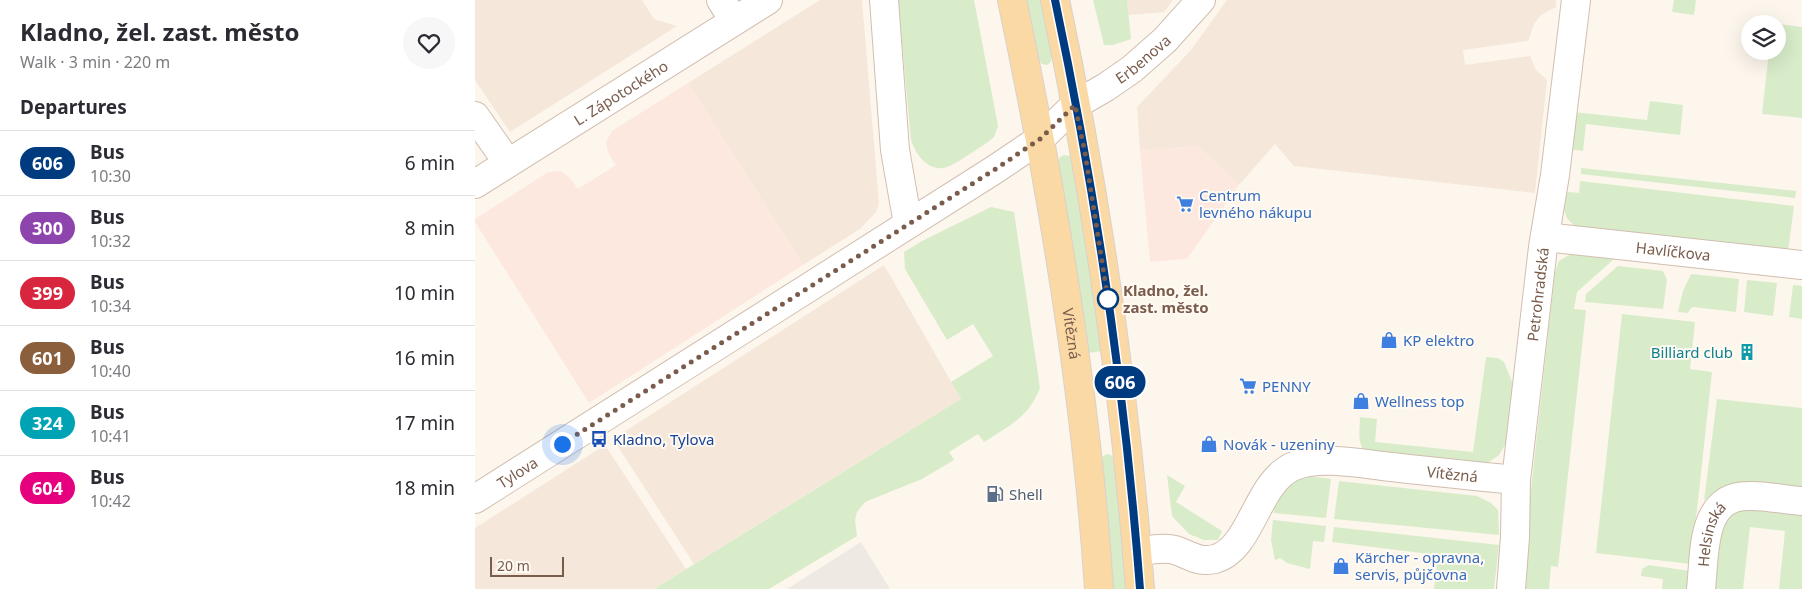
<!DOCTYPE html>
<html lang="en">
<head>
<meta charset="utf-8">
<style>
	body { margin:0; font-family:"Noto Sans",sans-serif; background:#f7f7f7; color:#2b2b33; height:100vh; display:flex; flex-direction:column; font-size:19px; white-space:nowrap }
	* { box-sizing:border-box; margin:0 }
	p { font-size:16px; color:#7c7c81 }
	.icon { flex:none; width:28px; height:28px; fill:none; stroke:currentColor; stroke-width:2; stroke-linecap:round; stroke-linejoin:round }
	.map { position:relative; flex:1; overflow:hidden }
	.drawer { display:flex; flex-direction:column; background:#fff; width:475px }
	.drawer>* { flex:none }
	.badge { padding:0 10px; border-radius:16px; font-size:18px; line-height:32px }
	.fabs { position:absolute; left:1266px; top:15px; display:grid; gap:10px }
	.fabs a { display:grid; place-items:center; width:45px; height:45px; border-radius:50%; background:#fff; box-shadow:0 5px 20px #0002; font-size:25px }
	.scale { position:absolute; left:15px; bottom:12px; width:74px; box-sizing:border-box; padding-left:5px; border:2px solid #7a5c4d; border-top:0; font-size:14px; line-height:18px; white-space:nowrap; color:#7a5c4d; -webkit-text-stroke:4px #fffaf3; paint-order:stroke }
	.you { position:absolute; width:25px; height:25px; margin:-12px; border:4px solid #fff; border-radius:50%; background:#1a73e8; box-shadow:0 0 0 8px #1a73e833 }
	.map>.badge { position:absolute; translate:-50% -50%; box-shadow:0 0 0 2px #fff }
	h2 { padding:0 20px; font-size:19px; line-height:45px }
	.round { display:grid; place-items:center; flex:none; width:52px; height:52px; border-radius:26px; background:#f7f7f7 }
	.summary { display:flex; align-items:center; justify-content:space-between; height:85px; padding:0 20px }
	h1 { font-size:24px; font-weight:700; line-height:38px }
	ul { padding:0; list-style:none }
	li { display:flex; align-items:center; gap:15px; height:65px; padding:0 20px; border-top:1px solid #e1e1e2 }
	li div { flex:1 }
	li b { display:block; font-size:19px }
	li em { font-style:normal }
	li .badge { min-width:55px; font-weight:700; text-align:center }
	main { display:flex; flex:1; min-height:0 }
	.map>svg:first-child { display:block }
	.residential { fill:#f5e8da }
	.commercial { fill:#fde8e0 }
	.industrial { fill:#efe9e4 }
	.green { fill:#d8ecc9 }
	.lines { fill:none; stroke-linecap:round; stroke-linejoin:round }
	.minor-casing { stroke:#d1beb0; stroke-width:30 }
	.major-casing { stroke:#dad1cd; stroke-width:30 }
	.minor { stroke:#fff; stroke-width:28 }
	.major { stroke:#fbd9a5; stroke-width:28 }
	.line-casing { stroke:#fff; stroke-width:11 }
	.line { stroke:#003b80; stroke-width:8 }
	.walk { stroke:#7a5c4d; stroke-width:5; stroke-dasharray:0 9 }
	.stop-dot { fill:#fff; stroke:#003b80; stroke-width:2.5 }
	.labels { text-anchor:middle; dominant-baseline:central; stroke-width:4; stroke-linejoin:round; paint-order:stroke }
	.street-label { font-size:15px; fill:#7a5c4d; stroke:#fffaf3 }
	.shop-label { font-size:15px; fill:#366cbe; stroke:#fffaf3; text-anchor:start }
	.stop-label { font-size:15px; font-weight:bold; fill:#7a5c4d; stroke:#fffaf3; text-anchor:start }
	.culture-label { font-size:15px; fill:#0d838f; stroke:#fffaf3; text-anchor:end }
	.transit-label { font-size:15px; fill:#164399; stroke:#fffaf3; text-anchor:start }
	.service-label { font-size:15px; fill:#4e5e75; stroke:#fffaf3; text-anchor:start }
</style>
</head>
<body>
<main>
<section class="drawer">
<div class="summary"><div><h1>Kladno, žel. zast. město</h1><p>Walk · 3 min · 220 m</p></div><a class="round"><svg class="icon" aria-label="heart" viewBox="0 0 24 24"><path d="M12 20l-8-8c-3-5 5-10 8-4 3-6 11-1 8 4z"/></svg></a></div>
<h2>Departures</h2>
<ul>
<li><span class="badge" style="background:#003b80;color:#fff">606</span><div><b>Bus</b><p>10:30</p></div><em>6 min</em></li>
<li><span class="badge" style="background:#8e44ad;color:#fff">300</span><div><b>Bus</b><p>10:32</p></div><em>8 min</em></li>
<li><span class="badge" style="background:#d7263d;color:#fff">399</span><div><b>Bus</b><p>10:34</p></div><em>10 min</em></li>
<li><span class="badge" style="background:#8b5e3c;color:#fff">601</span><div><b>Bus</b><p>10:40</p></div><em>16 min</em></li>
<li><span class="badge" style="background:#00a3b4;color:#fff">324</span><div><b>Bus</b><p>10:41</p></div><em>17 min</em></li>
<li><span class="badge" style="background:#e6007e;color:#fff">604</span><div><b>Bus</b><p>10:42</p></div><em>18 min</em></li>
</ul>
</section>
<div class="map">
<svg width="1327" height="589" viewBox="0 0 1327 589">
	<rect width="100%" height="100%" fill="#fdf6ec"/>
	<!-- residential -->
	<g class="residential">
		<polygon points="0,0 167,0 179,19 202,26 35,132 0,80"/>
		<polygon points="345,0 387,0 404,203 401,212 385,229 328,265 213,83"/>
		<polygon points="652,0 698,0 689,12 653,15"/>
		<polygon points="752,0 1081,0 1081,7 1066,15 1059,24 1053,41 988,50 990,65 1055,56 1061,70 1072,80 1060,193 819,166 800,144 764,185 722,146 665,151 662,107 716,50"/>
		<polygon points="409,265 486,399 219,564 138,439"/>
		<polygon points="130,445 211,569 179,589 0,589 0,528"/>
	</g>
	<!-- commercial -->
	<g class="commercial">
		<polygon points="213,83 328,265 114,403 0,222 0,219 73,172 86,171 95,178 103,189 130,172 141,165 133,153 131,142 137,131"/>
		<polygon points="722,146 764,185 712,259 675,262 665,151"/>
	</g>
	<!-- industrial -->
	<polygon class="industrial" points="386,542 415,589 312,589"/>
	<!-- green -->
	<g class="green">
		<path d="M423 0H499L523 126 519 137 513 142C505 147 477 167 469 168 451 170 441 154 436 140Z"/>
		<polygon points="551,0 565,0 577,57 576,62 572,65 567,64 564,61"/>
		<polygon points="618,0 652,0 656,39 638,45 629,45"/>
		<polygon points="1199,0 1221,0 1219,15 1197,12"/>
		<polygon points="1303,24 1327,27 1327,118 1287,114 1294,51 1302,51"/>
		<polygon points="1175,101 1208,105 1205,135 1111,124 1108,151 1094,149 1099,112 1172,120"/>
		<polygon points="589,155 595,156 597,161 627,351 614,353 583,162 585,157"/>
		<polygon points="1106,168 1321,191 1320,198 1106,174"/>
		<path d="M1105 181 1319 206 1313 252 1104 228C1088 220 1088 209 1090 194L1094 192 1104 193Z"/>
		<path d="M516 207 539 212 565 388C554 417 533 427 509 442L503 434 474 452 479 460 447 479 390 502 382 512 380 520 382 536 294 589H179L486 399 476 382 518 356 498 324 472 340 430 269 429 252 447 241Z"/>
		<polygon points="1096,254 1140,258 1102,292 1099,309 1111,310 1083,567 1076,566 1074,589 1045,589 1080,272 1084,261"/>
		<polygon points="1143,266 1188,271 1192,280 1188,309 1110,302 1111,294"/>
		<polygon points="1216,274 1264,279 1261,312 1218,307 1215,309 1213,313 1203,312 1208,291"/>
		<polygon points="1272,280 1302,283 1298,316 1269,312"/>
		<polygon points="1318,285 1327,286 1327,319 1314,317"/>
		<polygon points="1147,314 1220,322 1215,369 1237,372 1216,564 1121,553"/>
		<path d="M1011 357 1023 358 1029 362 1038 384 1031 443 1024 455 1014 462 1008 464 889 450C882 442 885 428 885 417L902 419 900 442 998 452Z"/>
		<path d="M1242 399 1327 408V488L1267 482C1252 484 1240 490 1229 501Z"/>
		<polygon points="632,454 636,455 639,459 651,589 638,589 626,460 628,456"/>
		<polygon points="692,475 710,486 701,502 747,531 743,540 729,540 714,534 697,516"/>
		<path d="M833 476 856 479 851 518 799 513C799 509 799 504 801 500 804 488 821 478 833 476Z"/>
		<polygon points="864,481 1002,496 1016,503 1023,510 1024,535 859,519"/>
		<polygon points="1327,507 1327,589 1304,589 1310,531 1275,527 1268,589 1232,589 1238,532 1254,508"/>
		<polygon points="798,520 851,526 849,542 838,541 835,569 812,563 805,558 800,560 796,540"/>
		<polygon points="859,527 1024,545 1019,589 959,589 963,555 857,542"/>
		<polygon points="1174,565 1215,571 1213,589 1187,589 1188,579 1166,576 1167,569"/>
	</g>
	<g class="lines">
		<!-- minor casing -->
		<g class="minor-casing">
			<g id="minor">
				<polyline points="246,0 259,21"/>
				<polyline points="409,0 420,150 433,224"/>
				<polyline points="0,116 33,163"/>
				<path id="s1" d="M0 184 293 0"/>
				<path id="s2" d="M1070 237 1327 265"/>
				<path id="s3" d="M0 499 519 170 565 139 600 105 631 87 657 69 690 40 726 0"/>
				<path id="s4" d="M662 552C674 550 689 547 700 550 715 555 723 563 740 559 777 549 781 482 819 466 846 455 888 464 917 467 958 472 1000 476 1041 480"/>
				<path id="s5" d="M1036 589 1040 537 1041 480 1068 247 1080 175 1101 0"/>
				<path id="s6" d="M1226 589C1230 555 1225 496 1273 496 1290 495 1309 500 1327 501"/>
			</g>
		</g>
		<!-- major casing -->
		<g class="major-casing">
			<g id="major">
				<path id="s7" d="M537 0C578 194 611 391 624 589"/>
				<path d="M580 0C621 194 650 391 665 589"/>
			</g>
		</g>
		<!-- minor -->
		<use href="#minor" class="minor"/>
		<!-- major -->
		<use href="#major" class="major"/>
	</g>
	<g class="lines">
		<!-- line casing -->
		<g class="line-casing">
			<path id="line" d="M580 0C621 194 650 391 665 589"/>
		</g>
		<!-- line -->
		<use href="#line" class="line"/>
		<!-- walk -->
		<polyline class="walk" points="87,444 519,170 565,139 600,105 610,153 634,306 633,299"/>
	</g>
	<!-- icons -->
	<defs>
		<g id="supermarket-bare" transform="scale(1.35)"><path d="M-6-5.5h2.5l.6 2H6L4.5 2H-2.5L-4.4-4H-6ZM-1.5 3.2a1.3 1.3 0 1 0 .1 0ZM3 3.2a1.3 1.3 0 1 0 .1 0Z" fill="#3f7fe0" stroke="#fffaf3" stroke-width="2.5" paint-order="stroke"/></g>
		<g id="shop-bare" transform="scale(1.35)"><path d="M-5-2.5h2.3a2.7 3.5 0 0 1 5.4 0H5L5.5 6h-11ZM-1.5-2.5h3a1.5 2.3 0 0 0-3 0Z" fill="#3f7fe0" stroke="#fffaf3" stroke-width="2.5" paint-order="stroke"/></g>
		<g id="building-bare" transform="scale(1.35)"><path d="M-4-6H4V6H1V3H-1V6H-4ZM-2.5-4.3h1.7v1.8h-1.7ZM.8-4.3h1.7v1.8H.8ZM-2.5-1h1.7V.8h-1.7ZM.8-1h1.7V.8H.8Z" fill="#0f9aa8" stroke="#fffaf3" stroke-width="2.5" paint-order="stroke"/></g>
		<g id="bus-bare" transform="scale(1.35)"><path d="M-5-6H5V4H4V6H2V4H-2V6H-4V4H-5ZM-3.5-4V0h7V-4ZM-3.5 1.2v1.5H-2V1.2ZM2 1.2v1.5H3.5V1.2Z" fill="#1a4fb4" stroke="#fffaf3" stroke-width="2.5" paint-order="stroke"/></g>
		<g id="fuel-bare" transform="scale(1.35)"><path d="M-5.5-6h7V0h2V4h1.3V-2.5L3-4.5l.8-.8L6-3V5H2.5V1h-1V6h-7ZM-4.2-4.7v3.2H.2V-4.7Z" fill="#5c6f8a" stroke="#fffaf3" stroke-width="2.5" paint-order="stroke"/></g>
	</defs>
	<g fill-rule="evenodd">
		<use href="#supermarket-bare" x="710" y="204"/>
		<use href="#shop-bare" x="914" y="340"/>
		<use href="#building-bare" x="1272" y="352"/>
		<use href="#supermarket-bare" x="773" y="386"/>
		<use href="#shop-bare" x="886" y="401"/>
		<use href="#bus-bare" x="124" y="439"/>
		<use href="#shop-bare" x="734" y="444"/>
		<use href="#fuel-bare" x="520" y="494"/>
		<use href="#shop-bare" x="866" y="566"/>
	</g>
	<!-- markers -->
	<circle class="stop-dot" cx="633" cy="299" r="10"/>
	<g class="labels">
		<!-- street labels -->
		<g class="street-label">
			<text stroke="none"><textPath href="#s3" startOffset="801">Erbenova</textPath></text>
			<text stroke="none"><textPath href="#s1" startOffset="172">L. Zápotockého</textPath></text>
			<text stroke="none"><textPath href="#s2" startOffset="129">Havlíčkova</textPath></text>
			<text stroke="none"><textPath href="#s5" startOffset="296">Petrohradská</textPath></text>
			<text stroke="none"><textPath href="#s7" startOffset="339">Vítězná</textPath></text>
			<text stroke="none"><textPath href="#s3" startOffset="50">Tylova</textPath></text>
			<text stroke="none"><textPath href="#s4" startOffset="365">Vítězná</textPath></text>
			<text stroke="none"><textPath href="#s6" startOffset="56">Helsinská</textPath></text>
		</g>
		<!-- shop labels -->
		<g class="shop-label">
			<text x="724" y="195">Centrum<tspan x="724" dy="17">levného nákupu</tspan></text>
			<text x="928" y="340">KP elektro</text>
			<text x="787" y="386">PENNY</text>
			<text x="900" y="401">Wellness top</text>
			<text x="748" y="444">Novák - uzeniny</text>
			<text x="880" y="557">Kärcher - opravna,<tspan x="880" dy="17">servis, půjčovna</tspan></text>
		</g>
		<!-- stop labels -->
		<g class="stop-label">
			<text x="648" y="290">Kladno, žel.<tspan x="648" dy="17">zast. město</tspan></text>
		</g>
		<!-- culture labels -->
		<g class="culture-label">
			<text x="1258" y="352">Billiard club</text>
		</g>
		<!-- transit labels -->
		<g class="transit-label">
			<text x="138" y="439">Kladno, Tylova</text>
		</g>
		<!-- service labels -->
		<g class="service-label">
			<text x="534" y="494">Shell</text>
		</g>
	</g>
</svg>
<div class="fabs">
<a><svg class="icon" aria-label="layers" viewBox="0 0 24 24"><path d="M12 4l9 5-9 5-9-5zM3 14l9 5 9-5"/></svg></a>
</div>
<div class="scale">20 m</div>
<div class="you" style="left:87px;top:444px"></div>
<b class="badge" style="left:645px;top:382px;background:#003b80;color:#fff">606</b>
</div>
</main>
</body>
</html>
